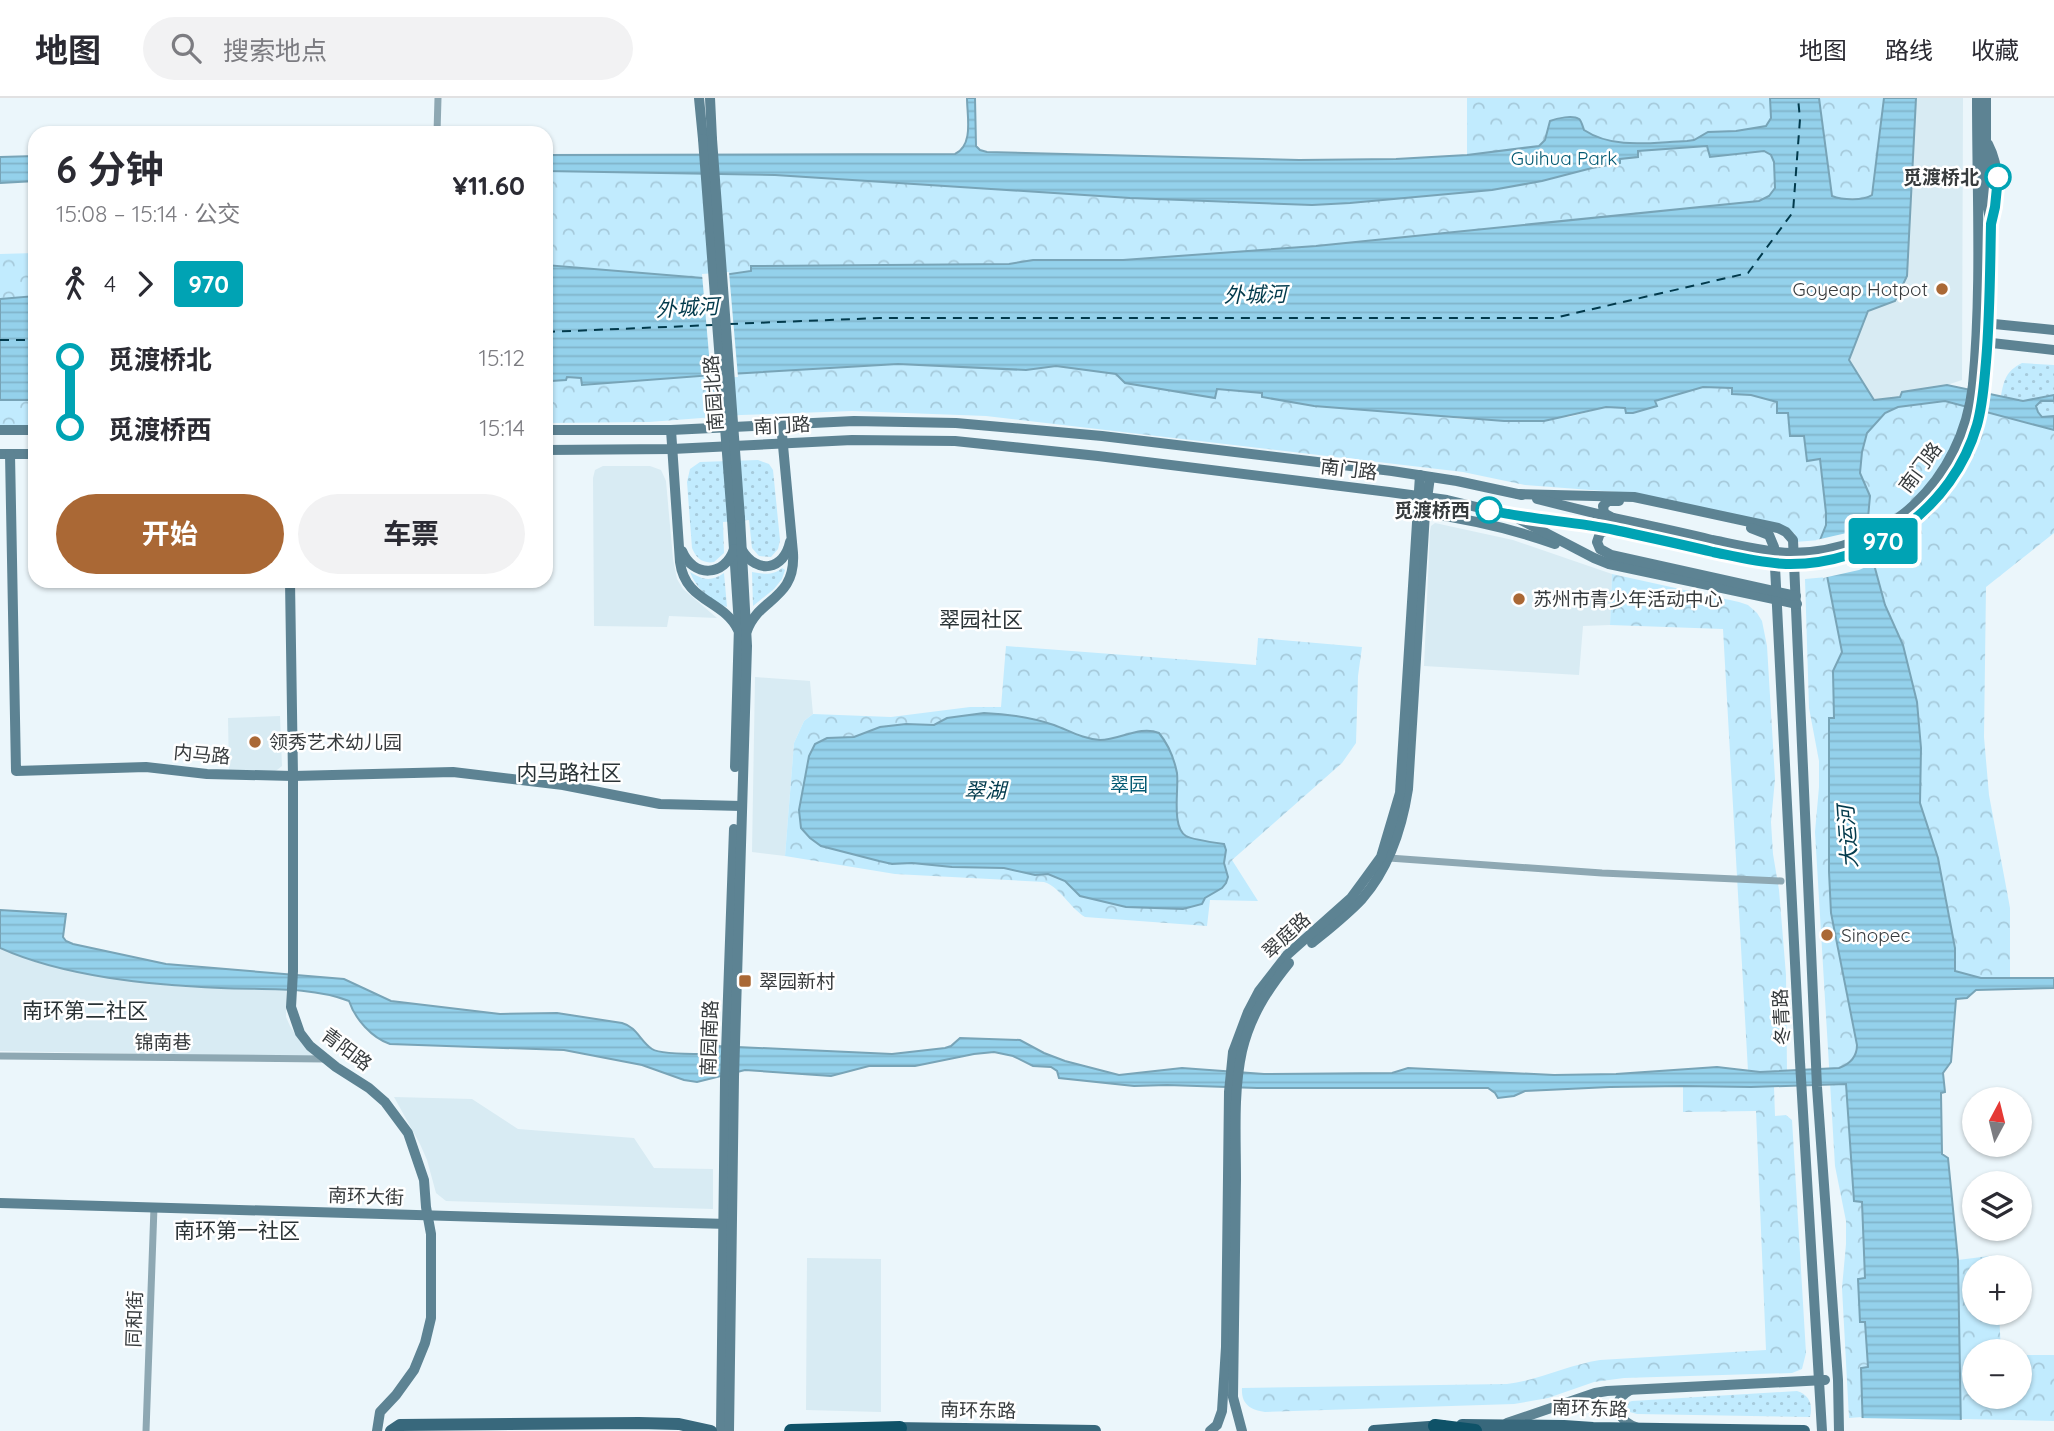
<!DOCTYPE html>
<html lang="zh">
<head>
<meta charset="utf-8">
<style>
	body { margin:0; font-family:Quicksand,"Noto Sans SC",sans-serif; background:#f2f2f3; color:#2b2b33; height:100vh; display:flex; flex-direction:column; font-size:26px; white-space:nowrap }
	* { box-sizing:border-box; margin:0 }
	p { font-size:23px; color:#7c7c81 }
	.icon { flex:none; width:38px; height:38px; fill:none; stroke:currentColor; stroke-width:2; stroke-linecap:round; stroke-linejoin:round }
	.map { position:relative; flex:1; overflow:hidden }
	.panel { position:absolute; left:28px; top:28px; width:525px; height:462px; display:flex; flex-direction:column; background:#fff; border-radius:21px; box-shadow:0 2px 5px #0004 }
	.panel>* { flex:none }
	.badge { padding:0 14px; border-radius:5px; font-size:24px; line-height:46px }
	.needle { width:46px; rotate:7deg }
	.controls { position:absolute; left:1962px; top:989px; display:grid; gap:14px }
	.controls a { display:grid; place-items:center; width:70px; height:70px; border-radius:50%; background:#fff; box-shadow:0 2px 5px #0004; font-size:35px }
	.map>.badge { position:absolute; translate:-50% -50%; box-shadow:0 0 0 4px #fff }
	.legs { display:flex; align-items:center; gap:10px; height:77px; padding:0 28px; font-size:23px }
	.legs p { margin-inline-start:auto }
	.summary { display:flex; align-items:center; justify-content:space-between; height:119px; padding:0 28px }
	h1 { font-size:38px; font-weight:700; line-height:52px }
	.action { display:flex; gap:14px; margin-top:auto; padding:14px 28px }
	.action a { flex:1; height:80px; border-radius:42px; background:#aa6835; color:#fff; font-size:28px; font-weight:700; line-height:80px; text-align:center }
	.action a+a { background:#f2f2f3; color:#2b2b33 }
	ul { padding:0 28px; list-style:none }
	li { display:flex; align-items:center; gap:24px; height:70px; font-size:26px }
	li i { display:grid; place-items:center; width:10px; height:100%; margin:0 9px; background:currentColor }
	li i::after { content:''; width:18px; height:18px; margin:-9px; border:5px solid; border-radius:50%; background:#fff }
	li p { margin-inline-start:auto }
	li:first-child i { background:linear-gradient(#0000 50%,currentColor 0) }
	li:last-child i { background:linear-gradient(currentColor 50%,#0000 0) }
	header { display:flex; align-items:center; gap:42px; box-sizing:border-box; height:98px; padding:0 35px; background:#fff; border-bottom:2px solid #e1e1e2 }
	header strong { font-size:33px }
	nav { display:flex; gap:38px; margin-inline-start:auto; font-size:24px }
	.search { width:490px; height:63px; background:#f2f2f3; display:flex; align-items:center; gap:18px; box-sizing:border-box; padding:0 24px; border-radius:38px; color:#7c7c81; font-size:26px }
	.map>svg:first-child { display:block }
	.built { fill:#d8ebf3 }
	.grass { fill:url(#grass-dots) }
	.park { fill:url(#park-crowns) }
	.water { fill:url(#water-rules); stroke:#78a4b7; stroke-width:2 }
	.pier { fill:#ebf6fb }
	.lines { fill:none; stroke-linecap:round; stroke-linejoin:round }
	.ferry { stroke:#023a4c; stroke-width:2; stroke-dasharray:9 7; stroke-linecap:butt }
	.street { stroke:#8ea8b3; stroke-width:7 }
	.secondary { stroke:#5d8393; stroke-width:10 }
	.primary { stroke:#38687c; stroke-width:12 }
	.highway { stroke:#0f5268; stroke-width:14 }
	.secondary-bridge { stroke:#5d8393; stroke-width:10 }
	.line-1-casing { stroke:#fff; stroke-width:16 }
	.line-1 { stroke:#00a3b4; stroke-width:10 }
	.stop-1-dot { fill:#fff; stroke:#00a3b4; stroke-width:3.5 }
	.poi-dot { fill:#aa6835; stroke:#fff; stroke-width:2.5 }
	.labels { text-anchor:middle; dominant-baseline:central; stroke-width:5; stroke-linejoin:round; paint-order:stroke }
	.park-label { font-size:19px; fill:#025972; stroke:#fff }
	.stop-label { font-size:19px; font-weight:bold; fill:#373b3d; stroke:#fff; text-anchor:end }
	.poi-label { font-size:19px; fill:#373b3d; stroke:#fff; text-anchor:start }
	.street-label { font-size:19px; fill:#373b3d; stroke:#fff }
	.water-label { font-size:21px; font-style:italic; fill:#023a4c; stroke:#fff }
	.neighbourhood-label { font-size:21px; fill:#2a3336; stroke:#fff }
</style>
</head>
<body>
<header>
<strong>地图</strong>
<div class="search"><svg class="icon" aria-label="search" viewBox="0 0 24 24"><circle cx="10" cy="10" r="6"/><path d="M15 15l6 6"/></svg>搜索地点</div>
<nav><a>地图</a><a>路线</a><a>收藏</a></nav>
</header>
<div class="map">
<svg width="2054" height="1333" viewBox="0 0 2054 1333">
	<defs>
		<pattern id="grass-dots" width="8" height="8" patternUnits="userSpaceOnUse" patternTransform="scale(1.75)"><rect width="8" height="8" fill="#c1ebfe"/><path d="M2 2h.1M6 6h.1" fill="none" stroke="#a6cadb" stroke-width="1.8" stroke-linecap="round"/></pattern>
		<pattern id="park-crowns" width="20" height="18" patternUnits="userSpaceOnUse" patternTransform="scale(1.75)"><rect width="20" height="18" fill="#c1ebfe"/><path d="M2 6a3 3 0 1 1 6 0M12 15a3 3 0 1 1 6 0" fill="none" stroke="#a6cadb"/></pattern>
		<pattern id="water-rules" width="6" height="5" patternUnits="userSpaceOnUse" patternTransform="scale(1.75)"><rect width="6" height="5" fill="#94d1eb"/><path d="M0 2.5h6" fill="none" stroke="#80b4ca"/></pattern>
	</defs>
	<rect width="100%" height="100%" fill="#ebf6fb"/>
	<!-- built -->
	<g class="built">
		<polygon points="1916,0 1963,0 1962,282 1947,287 1902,294 1900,299 1874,302 1849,262 1868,212 1895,203 1907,178"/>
		<polygon points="603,368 650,368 661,372 666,383 673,461 677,481 683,491 717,520 669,518 667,529 594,528 593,380 595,372"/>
		<polygon points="1435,425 1513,442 1612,476 1610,527 1583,528 1579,577 1424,568 1430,433 1431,428"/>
		<polygon points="755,579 810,583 813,616 804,623 794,645 785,758 752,754"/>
		<polygon points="280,618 282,668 277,672 272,674 229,674 228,620"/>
		<polygon points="0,850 35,864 137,884 183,889 286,892 286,919 290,928 297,939 314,959 0,953"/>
		<polygon points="394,999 472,1001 518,1031 634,1040 654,1070 713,1071 713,1111 446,1103 436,1095 427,1062 420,1046"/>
		<polygon points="807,1160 881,1161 881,1314 806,1312"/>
	</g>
	<!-- grass -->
	<g class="grass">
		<path d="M2022 265 2054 267V324L2031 320 2027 303 2001 298C2004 282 2006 273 2022 265Z"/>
		<path d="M758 362 769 366 773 372 780 442 778 451 771 459 759 458 752 450 749 422 723 424 724 455 714 464C703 466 696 460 692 450L687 384 690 371 700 364Z"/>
		<path d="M782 470 785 472 782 481 774 491 753 508 752 474C763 476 773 478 782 470Z"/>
		<path d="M690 474C703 482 711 484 724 475L727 509C711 504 696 490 690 474Z"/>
		<path d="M1797 1293C1810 1297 1813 1308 1810 1319L1637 1316 1630 1314 1627 1308 1629 1304 1632 1303Z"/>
	</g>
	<!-- park -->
	<g class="park">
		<path d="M1467 0H1770C1772 16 1779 83 1773 94 1770 99 1764 101 1759 103L1316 148 1123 162H1033L1009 166 752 168 751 173 703 180 546 167V73H641L775 77 1130 100 1312 107 1350 105 1500 53 1467 57Z"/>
		<polygon points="1819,0 1884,0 1875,78 1870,99 1866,100 1837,100 1832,98"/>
		<polygon points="35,155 35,198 0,201 0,156"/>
		<polygon points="898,266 1026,272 1056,268 1116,276 1125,285 1215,300 1216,291 1240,292 1461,321 1504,323 1569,319 1606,309 1625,310 1633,315 1657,308 1654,303 1703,289 1732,290 1732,296 1751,297 1777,304 1788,314 1820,361 1826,415 1826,427 1820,442 1795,444 1795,436 1789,432 1617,394 1525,387 1463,374 986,318 852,313 741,317 649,324 546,325 546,280 551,283 566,279 581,280 582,287 713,277"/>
		<polygon points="31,301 35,302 35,327 0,327 0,302"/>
		<polygon points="1945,303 2054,332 2054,435 1986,489 1984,639 1989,697 2010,810 2010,880 1981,880 1955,874 1955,850 1938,760 1920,705 1919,680 1903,547 1885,507 1872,459 1868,420 1870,398 1860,375 1862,354 1867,335 1885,315 1898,309"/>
		<polygon points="1612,476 1739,504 1748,507 1757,515 1762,523 1767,548 1775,681 1771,724 1773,756 1779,792 1786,877 1787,973 1748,973 1723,531 1610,527"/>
		<polygon points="1827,479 1842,554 1833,573 1834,620 1829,621 1829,774 1831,815 1857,947 1847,986 1854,1103 1862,1103 1865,1181 1858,1181 1861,1224 1865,1224 1868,1270 1861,1271 1862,1319 1849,1320 1842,1190 1846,1146 1846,1123 1835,1068 1815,734 1819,689 1819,663 1809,610 1805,481"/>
		<path d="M1258 540 1362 549 1358 578 1356 645 1342 665 1232 762 1258 803 1210 802 1207 828 1085 819C1070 810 1060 789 1044 784L895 776 785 758 794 645 804 623 813 616 891 619 970 609H1001L1006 548 1256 567Z"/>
		<path d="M1683 988 1774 989 1775 1018 1786 1017 1792 1022 1806 1255 1802 1271 1792 1275 1624 1280 1594 1284 1548 1300 1514 1306 1265 1314C1250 1312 1241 1306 1242 1290L1507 1286C1539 1282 1568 1267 1600 1262L1766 1252 1756 1013 1683 1014Z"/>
		<polygon points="1997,1157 1997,1169 1974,1169 1974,1214 1999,1215 2001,1253 1974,1253 1974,1298 2020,1298 2020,1257 2054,1257 2054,1323 1961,1321 1958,1162"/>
	</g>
	<!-- water -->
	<g class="water">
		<path d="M967 0H975L976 48 980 52 987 54 1299 62 1396 61 1467 57 1539 48 1545 42 1550 23C1557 20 1573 17 1579 21 1581 22 1583 29 1584 32 1614 52 1653 44 1687 43L1694 42 1708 34 1736 33 1766 28 1771 20 1770 0H1819L1832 98C1842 102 1863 103 1872 97L1884 0H1916L1907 178 1895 203 1868 213 1849 262 1874 302 1900 299 1902 294 1947 287 2023 303 2054 297V303H2041L2036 308 2038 314 2042 319 2054 318V332L1945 303 1898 309 1885 315 1867 335 1862 354 1860 375 1870 398 1868 420 1872 459 1885 507 1903 547 1917 604 1921 650 1920 705 1938 760 1955 850V873L1981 880H2054V890L1976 892 1967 900 1956 901 1951 964 1943 975 1945 994 1941 995 1942 1056 1948 1060 1958 1162 1961 1333H1863L1861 1270 1868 1269 1865 1224H1860L1858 1181 1865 1180 1862 1104 1854 1103 1846 986 1751 989 1683 988 1610 989 1525 993 1514 998 1498 1000 1495 995 1488 990H1257L1167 987 1134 988 1059 980 1057 973 1051 969 1033 968 1013 958 994 954 974 956 915 968H869L831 978 745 972 697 984 684 982 642 967 564 952 390 946C372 940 355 921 349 903 310 888 263 892 221 890 151 887 64 879 0 850V812L66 816 63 839 66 843 73 846 166 866 344 881 391 903 500 916 557 915 622 925C637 929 640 943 652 951 661 957 703 956 715 956L716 948 892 956 945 950 951 948 960 940 1020 942 1044 955 1065 963 1119 977 1182 970 1264 976 1392 975 1408 970 1554 977 1616 976 1717 969 1760 974 1839 970C1850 966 1857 958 1857 947L1831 815 1829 774V620H1834L1833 573 1842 554 1820 442 1826 427V415L1820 361 1807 363 1804 338H1790L1788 315H1777V304L1751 297 1732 296V290L1703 289 1655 303 1657 308 1633 315H1626L1625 310 1606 309 1544 323H1504L1314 308 1262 299V295L1217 291 1215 300 1125 285 1116 276 1056 268 1026 272 898 266 713 277 582 287 581 280 567 279 566 282 551 283 546 280V167L703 180 751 173V168L1009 166 1033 162H1123L1316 148 1759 103 1769 98 1775 90 1774 64 1771 57 1764 53 1710 59 1707 48 1638 53V59L1620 61V65L1592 70 1542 83 1492 92 1350 105 1312 107 1130 100 775 77 546 73V57L955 56C974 47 967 18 967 0Z"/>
		<polygon points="35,58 35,83 0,85 0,59"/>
		<polygon points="35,198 35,302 0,302 0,201"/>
		<path d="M984 615C1008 616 1031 619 1054 627 1070 633 1083 641 1100 642 1120 642 1140 627 1159 635 1168 646 1174 660 1177 675 1179 691 1171 729 1186 738 1191 741 1217 745 1224 746L1226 752 1224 765 1228 779 1226 785 1222 790 1205 800 1202 806 1183 811 1126 809 1080 798 1065 783 1048 776 1035 777 1004 770 952 769 912 765 892 766 879 763 821 748 810 740 801 730 799 712 809 658 815 646 827 640 854 639 880 629 906 626 934 627 947 620Z"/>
	</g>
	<!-- pier -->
	<g class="pier">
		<polygon points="729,174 738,279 711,280 702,176"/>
		<polygon points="1872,424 1877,464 1859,472 1823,480 1816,442 1851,434"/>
		<polygon points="1859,1320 1965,1322 1965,1333 1859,1333"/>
	</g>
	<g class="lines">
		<!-- ferry -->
		<g class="ferry">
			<polyline points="729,226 880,220 1554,220 1748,175 1793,114 1800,21 1798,0"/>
			<polyline points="546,234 713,227"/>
			<polyline points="0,242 35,242"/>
		</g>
		<!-- street -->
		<g class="street">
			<polyline points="437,35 438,0"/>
			<polyline points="1389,760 1602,775 1781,783"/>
			<polyline points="0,958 325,961"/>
			<polyline points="146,1333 154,1109"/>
		</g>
		<!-- secondary -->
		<g class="secondary">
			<polyline points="699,0 703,41"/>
			<polyline points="710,0 712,41"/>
			<path d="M1988 46C2001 71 1998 96 1992 122"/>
			<polyline points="1984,225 2054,232"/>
			<polyline points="1983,244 2054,252"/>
			<path d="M1973 287C1982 191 1977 96 1977 0"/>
			<polyline points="1984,289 1989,225 1991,126 1986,101 1986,0"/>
			<polyline points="0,332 35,332"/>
			<polyline points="546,332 671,332 854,323 956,325 1102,338 1392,373 1457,383 1522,397"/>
			<path d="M671 332 680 464C685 504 724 502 738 532"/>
			<polyline points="546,352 672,351 852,342 955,343 1098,358 1389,394 1447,402 1510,417 1610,431"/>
			<polyline points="0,356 35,356"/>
			<polyline points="10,356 16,673 146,669 207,676 293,678 453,674 563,687 660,706 742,708"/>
			<polyline points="1518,396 1634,399 1778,430 1786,434 1793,442 1817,989 1838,1282 1839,1333"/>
			<polyline points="1537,401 1610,419"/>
			<path d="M1425 415C1469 421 1513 431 1555 446"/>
			<polyline points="1613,420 1604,415 1603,408 1608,403 1619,403"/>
			<polyline points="732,421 739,528 735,669"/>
			<polyline points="1519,421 1594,460 1609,466 1797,506"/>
			<polyline points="1751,430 1769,437 1774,449 1800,964 1822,1333"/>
			<polyline points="1610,431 1600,435 1597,444 1600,451 1611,457 1796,498"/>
			<path d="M742 452C757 477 784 472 790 444"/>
			<path d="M682 453C693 480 725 479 734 451"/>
			<polyline points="290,483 293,678 293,873 291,909 300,935 310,948 336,969 369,990 385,1004 408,1035 424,1082 426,1109 431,1136 431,1220 425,1245 414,1272 396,1297 380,1314 377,1333"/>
			<path d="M747 533C758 500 796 502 793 455L781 326"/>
			<path d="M1312 845C1329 831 1347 817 1362 801 1389 770 1402 730 1408 691L1425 415 1430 379"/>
			<polyline points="0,1105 728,1126"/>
			<path d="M1630 1292C1608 1304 1619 1324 1638 1330"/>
			<polyline points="1507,1325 1595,1295 1607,1293 1825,1282"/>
			<polyline points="721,1333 725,982 734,731"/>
			<polyline points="729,1333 734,979 747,548 740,420"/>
			<polyline points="1210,1333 1217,1327 1222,1313 1226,1249 1229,994 1233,954 1248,914 1259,893 1287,857 1351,800 1365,781 1381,759 1400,695 1420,377"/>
			<path d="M1242 1333 1233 1299C1234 1226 1235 1153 1236 1081 1236 1039 1233 994 1242 953 1250 919 1267 892 1289 865"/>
		</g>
		<!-- primary -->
		<g class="primary">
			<polyline points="1462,1327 1564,1328 1593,1330 1804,1333"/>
			<polyline points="892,1330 1095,1333"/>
			<polyline points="391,1333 400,1327 639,1325 679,1326 711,1333"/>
			<polyline points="1374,1333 1443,1328"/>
		</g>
		<!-- highway -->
		<g class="highway">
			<polyline points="1435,1328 1475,1333"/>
			<polyline points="791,1333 900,1330"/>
		</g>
		<!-- secondary-bridge -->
		<g class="secondary-bridge">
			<polyline points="703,41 732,421"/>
			<polyline points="712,41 740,420"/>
			<path d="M1613 420C1646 427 1679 434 1712 442 1738 447 1764 454 1791 455 1888 455 1962 382 1973 287"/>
			<path d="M1610 431C1643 438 1676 446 1709 453 1734 458 1758 465 1783 466 1889 470 1972 392 1984 289"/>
		</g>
	</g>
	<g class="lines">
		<!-- line-1 casing -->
		<g class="line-1-casing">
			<path id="line-1" d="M1489 412C1530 422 1573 423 1615 432 1647 439 1680 446 1713 454 1737 459 1761 465 1786 466 1873 468 1953 410 1977 327 1983 306 1984 285 1986 264 1990 218 1990 172 1991 126L1995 109 1998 79"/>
		</g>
		<!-- line-1 -->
		<use href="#line-1" class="line-1"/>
	</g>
	<!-- markers -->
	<g class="stop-1-dot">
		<circle cx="1998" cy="79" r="12"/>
		<circle cx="1489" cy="412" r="12"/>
	</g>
	<g class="poi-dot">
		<circle cx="1942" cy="191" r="7"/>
		<circle cx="1519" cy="501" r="7"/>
		<circle cx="255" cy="644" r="7"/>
		<circle cx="1827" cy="837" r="7"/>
		<rect x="738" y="876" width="14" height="14" rx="3.5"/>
	</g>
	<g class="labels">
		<!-- park labels -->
		<g class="park-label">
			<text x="1564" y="60">Guihua Park</text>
			<text x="1129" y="686">翠园</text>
		</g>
		<!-- stop labels -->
		<g class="stop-label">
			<text x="1979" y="79">觅渡桥北</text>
			<text x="1470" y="412">觅渡桥西</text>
		</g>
		<!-- poi labels -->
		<g class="poi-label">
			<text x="1928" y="191" text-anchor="end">Goyeap Hotpot</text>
			<text x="1533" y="501">苏州市青少年活动中心</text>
			<text x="269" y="644">领秀艺术幼儿园</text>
			<text x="1841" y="837">Sinopec</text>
			<text x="759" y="883">翠园新村</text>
		</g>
		<!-- street labels -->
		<g class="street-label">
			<text transform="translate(713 295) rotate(-94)">南园北路</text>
			<text transform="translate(782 327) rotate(-3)">南门路</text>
			<text transform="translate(1920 369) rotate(-53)">南门路</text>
			<text transform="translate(1349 371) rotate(7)">南门路</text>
			<text transform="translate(202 656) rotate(5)">内马路</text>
			<text transform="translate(1286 837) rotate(-43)">翠庭路</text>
			<text transform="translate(1781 919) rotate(-93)">冬青路</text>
			<text transform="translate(709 940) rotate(-88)">南园南路</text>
			<text x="163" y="944">锦南巷</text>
			<text transform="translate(347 951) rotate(37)">青阳路</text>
			<text transform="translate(366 1098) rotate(2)">南环大街</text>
			<text transform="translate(134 1221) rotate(-88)">同和街</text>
			<text transform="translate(1590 1310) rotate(2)">南环东路</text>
			<text transform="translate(978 1312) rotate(1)">南环东路</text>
		</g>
		<!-- water labels -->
		<g class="water-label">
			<text transform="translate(1255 196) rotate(-1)">外城河</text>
			<text transform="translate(687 209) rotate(-3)">外城河</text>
			<text x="985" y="692">翠湖</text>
			<text transform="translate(1847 739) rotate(-94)">大运河</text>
		</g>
		<!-- neighbourhood labels -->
		<g class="neighbourhood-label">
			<text x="981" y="521">翠园社区</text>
			<text x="569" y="674">内马路社区</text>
			<text x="85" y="912">南环第二社区</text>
			<text x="237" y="1132">南环第一社区</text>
		</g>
	</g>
</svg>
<div class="controls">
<a><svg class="needle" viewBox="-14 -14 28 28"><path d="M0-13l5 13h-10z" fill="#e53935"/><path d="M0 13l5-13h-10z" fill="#7c7c81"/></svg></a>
<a><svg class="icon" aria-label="layers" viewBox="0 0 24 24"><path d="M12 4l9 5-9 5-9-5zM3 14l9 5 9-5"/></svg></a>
<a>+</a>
<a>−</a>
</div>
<b class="badge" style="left:1883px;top:443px;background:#00a3b4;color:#fff">970</b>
<section class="panel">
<div class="summary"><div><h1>6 分钟</h1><p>15:08 – 15:14 · 公交</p></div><b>¥11.60</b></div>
<div class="legs"><svg class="icon" aria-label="walk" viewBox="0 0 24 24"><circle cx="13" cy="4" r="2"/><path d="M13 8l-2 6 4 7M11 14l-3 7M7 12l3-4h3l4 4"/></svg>4<svg class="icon" aria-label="forward" viewBox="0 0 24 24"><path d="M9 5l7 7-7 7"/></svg><b class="badge" style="background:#00a3b4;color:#fff">970</b></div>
<ul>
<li><i style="color:#00a3b4"></i><b>觅渡桥北</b><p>15:12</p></li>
<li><i style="color:#00a3b4"></i><b>觅渡桥西</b><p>15:14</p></li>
</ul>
<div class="action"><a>开始</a><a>车票</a></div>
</section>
</div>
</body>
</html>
